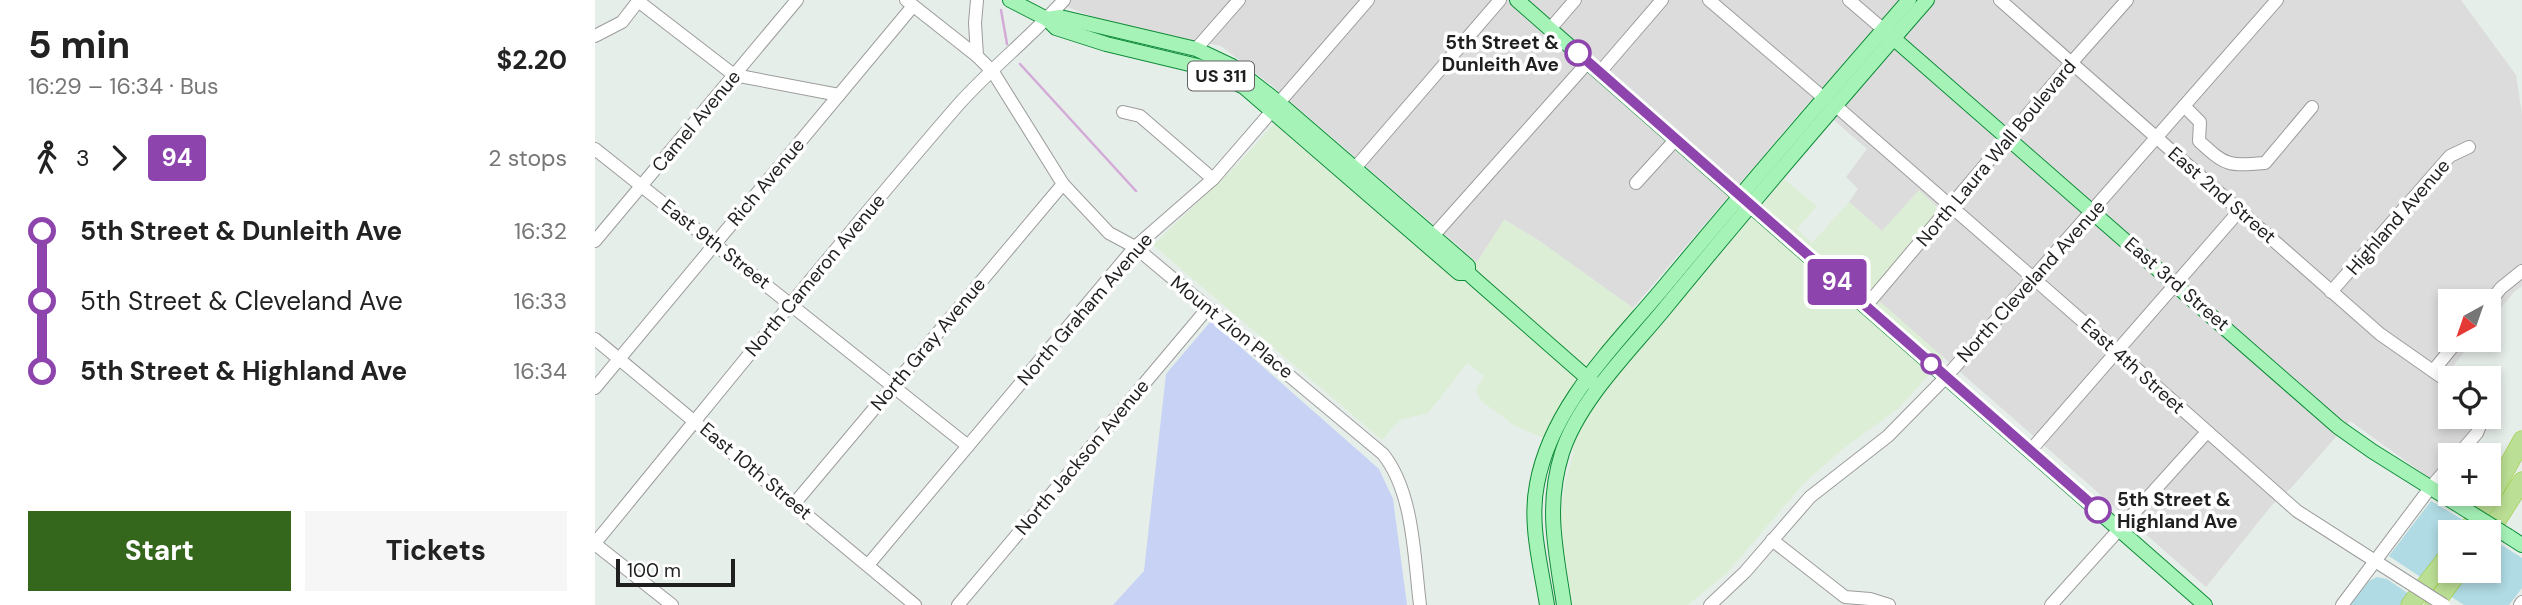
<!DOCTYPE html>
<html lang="en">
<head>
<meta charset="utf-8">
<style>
	body { margin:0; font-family:"DM Sans",sans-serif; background:#f6f6f6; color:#222; height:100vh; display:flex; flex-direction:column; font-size:26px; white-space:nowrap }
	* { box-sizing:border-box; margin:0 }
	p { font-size:23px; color:#767676 }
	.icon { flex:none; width:38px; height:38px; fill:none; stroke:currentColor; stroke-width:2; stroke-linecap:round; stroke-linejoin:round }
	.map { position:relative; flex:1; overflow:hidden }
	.panel { display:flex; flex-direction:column; background:#fff; width:595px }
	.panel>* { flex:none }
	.badge { padding:0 14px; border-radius:5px; font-size:24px; line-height:46px }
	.needle { width:46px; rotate:220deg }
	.controls { position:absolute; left:1843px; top:289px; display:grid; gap:14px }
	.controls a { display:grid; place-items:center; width:63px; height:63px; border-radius:0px; background:#fff; box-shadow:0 4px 10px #0003; font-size:35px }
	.scale { position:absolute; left:21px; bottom:18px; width:119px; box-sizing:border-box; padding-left:7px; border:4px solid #1f1f1f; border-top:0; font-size:19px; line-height:24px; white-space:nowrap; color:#1f1f1f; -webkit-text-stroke:5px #fff; paint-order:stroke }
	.map>.badge { position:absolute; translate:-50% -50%; box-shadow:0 0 0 4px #fff }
	.legs { display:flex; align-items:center; gap:10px; height:77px; padding:0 28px; font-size:23px }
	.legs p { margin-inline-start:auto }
	.summary { display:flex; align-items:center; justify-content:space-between; height:119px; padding:0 28px }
	h1 { font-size:38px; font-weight:700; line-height:52px }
	.cta { display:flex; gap:14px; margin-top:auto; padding:14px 28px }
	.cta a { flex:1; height:80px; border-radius:0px; background:#34671b; color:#fff; font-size:28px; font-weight:700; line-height:80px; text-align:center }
	.cta a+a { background:#f6f6f6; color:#222 }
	ul { padding:0 28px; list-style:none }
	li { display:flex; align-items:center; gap:24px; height:70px; font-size:26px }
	li i { display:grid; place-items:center; width:10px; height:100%; margin:0 9px; background:currentColor }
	li i::after { content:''; width:18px; height:18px; margin:-9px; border:5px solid; border-radius:50%; background:#fff }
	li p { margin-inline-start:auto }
	li:first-child i { background:linear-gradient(#0000 50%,currentColor 0) }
	li:last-child i { background:linear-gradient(currentColor 50%,#0000 0) }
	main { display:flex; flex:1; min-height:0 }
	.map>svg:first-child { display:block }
	.residential { fill:#dcdcdc }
	.commercial { fill:#ddeed6 }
	.grass { fill:#b0dbe4 }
	.park { fill:#c7d2f4 }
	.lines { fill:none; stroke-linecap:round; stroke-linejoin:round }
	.stream { stroke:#d3aad8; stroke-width:2.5 }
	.minor-casing { stroke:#9c9c9c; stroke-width:14 }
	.major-casing { stroke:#0e8c38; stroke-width:16 }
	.highway-casing { stroke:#9acb34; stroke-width:19 }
	.minor { stroke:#fff; stroke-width:12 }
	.major { stroke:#a6f3b8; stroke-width:14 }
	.highway { stroke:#bbdf94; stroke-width:18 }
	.minor-bridge-casing { stroke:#9c9c9c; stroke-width:14; stroke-linecap:butt }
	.major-bridge-casing { stroke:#0e8c38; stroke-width:16; stroke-linecap:butt }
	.minor-bridge { stroke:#fff; stroke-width:12 }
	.major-bridge { stroke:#a6f3b8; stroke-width:14 }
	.line-1-casing { stroke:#fff; stroke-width:16 }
	.line-1 { stroke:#8e44ad; stroke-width:10 }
	.stop-1-dot { fill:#fff; stroke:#8e44ad; stroke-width:3.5 }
	.labels { text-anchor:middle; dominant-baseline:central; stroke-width:7; stroke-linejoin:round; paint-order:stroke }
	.shield { fill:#fff; stroke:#626262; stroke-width:2 }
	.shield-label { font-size:18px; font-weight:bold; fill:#1f1f1f }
	.stop-label { font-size:19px; font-weight:bold; fill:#1f1f1f; stroke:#fff; text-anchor:end }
	.street-label { font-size:19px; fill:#1f1f1f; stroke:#fff }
</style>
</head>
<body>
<main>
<section class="panel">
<div class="summary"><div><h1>5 min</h1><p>16:29 – 16:34 · Bus</p></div><b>$2.20</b></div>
<div class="legs"><svg class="icon" aria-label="walk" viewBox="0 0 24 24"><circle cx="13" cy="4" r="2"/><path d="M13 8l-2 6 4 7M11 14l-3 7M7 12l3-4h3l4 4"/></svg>3<svg class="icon" aria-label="forward" viewBox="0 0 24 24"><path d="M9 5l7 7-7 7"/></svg><b class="badge" style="background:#8e44ad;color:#fff">94</b><p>2 stops</p></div>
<ul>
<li><i style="color:#8e44ad"></i><b>5th Street &amp; Dunleith Ave</b><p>16:32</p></li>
<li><i style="color:#8e44ad"></i><span>5th Street &amp; Cleveland Ave</span><p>16:33</p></li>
<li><i style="color:#8e44ad"></i><b>5th Street &amp; Highland Ave</b><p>16:34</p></li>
</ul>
<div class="cta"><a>Start</a><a>Tickets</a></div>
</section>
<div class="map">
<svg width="1927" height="605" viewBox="0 0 1927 605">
	<rect width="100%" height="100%" fill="#e6eee9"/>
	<!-- residential -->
	<polygon class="residential" points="458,0 1866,0 1921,75 1927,114 1927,286 1919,292 1894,322 1894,301 1855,301 1855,340 1879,340 1844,383 1855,392 1855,416 1886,417 1836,479 1755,421 1696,488 1677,505 1611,587 1284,301 1324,191 1287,231 1254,202 1263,189 1251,177 1272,149 1216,100 1038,308 943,240 910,220 882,262 681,89 626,46 519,24 482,11"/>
	<!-- commercial -->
	<polygon class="commercial" points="679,124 831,255 882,262 909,220 943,240 1038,308 1057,335 1189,179 1222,206 1202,229 1217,243 1254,202 1287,231 1324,190 1354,218 1284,301 1349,358 1304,408 1248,449 1211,481 1132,573 1093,605 976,605 966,530 966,512 970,483 979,451 920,426 885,400 881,389 889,376 872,363 833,413 805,420 787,440 558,245 642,165"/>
	<!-- grass -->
	<g class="grass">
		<polygon points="1836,501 1870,521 1862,532 1855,532 1855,541 1827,578 1794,556"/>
		<polygon points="1899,540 1927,558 1927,588 1914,605 1869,605 1855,596 1875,571 1894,570 1894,547"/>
		<polygon points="1782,577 1792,579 1814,594 1805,605 1755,605 1774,581"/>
	</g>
	<!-- park -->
	<polygon class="park" points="616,321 784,469 798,499 812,605 518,605 549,571 571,374"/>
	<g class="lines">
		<!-- stream -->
		<g class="stream">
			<polyline points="406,10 412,44"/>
			<polyline points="425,64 541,191"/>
		</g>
		<!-- minor casing -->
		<g class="minor-casing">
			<g id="minor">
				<path d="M311 0 382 56 398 72 468 184 514 233 540 247 788 454C819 493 819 558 825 605"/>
				<polyline points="382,0 380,23 382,56"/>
				<polyline points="1114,0 1230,99"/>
				<polyline points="1254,0 1289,30"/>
				<polyline points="1405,0 1785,334 1855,383"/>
				<polyline points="43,1 139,75 244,95"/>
				<polyline points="955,29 980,0"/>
				<polyline points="0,36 27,22 44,0"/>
				<polyline points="601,49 644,0"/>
				<polyline points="1005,72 1067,0"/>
				<polyline points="1241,106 1508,339 1702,511 1805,577"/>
				<path d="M1589 106 1605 122 1604 141C1631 166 1633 166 1670 163L1717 107"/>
				<polyline points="528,112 545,116 618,179"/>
				<polyline points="0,149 373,446"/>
				<polyline points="760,168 905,0"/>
				<polyline points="1041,183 1081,139"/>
				<polyline points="838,236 993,62"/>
				<polyline points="0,241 202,0"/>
				<polyline points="1736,292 1855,156 1874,147"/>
				<polyline points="1894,303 1906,288 1927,271"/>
				<polyline points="1271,306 1477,62 1532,0"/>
				<polyline points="0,339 320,605"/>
				<polyline points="1838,371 1863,340"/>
				<polyline points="0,388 318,6"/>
				<polyline points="1435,451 1645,210"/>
				<polyline points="1863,455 1882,433 1889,416"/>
				<polyline points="199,504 468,184"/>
				<polyline points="1177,540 1250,597 1275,599 1294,605"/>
				<path d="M0 543C121 396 239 248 363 105 396 68 436 37 469 0"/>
				<polyline points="0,544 77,605"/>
				<polyline points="273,565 540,247 618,179 773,0"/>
				<polyline points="363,605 612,309"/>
				<polyline points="1115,605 1150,572 1215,497 1293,436 1351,377 1682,0"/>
				<polyline points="1456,605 1612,432"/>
				<polyline points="1747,605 1835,488 1855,465"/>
				<polyline points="1925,605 1927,602"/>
			</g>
		</g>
		<!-- major casing -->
		<g class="major-casing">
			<g id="major">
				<polyline points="415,0 452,19 461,28 511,44 611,68 649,87 864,273 873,273"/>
				<polyline points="922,0 1610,605"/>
				<polyline points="452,19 465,17 601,49 637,66 683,102 873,266 873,273 883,282 998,383"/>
				<polyline points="1289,30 1743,427 1777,451 1860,503"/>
				<polyline points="1913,536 1927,545"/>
				<path d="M952 605C946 566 934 524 942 484 957 403 1023 343 1073 282 1152 187 1233 93 1314 0"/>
				<path d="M969 605C961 551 950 507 967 453 984 400 1036 350 1071 307 1156 203 1244 101 1332 0"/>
			</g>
		</g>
		<!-- highway casing -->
		<g class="highway-casing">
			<g id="highway">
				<polyline points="1871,532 1895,498 1927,440"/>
				<polyline points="1894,533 1927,481"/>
				<polyline points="1815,605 1855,553"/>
				<polyline points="1839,605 1865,570"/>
			</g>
		</g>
		<!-- minor -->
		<use href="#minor" class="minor"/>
		<!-- major -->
		<use href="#major" class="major"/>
		<!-- highway -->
		<use href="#highway" class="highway"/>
		<!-- minor-bridge casing -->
		<g class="minor-bridge-casing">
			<polyline id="minor-bridge" points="1805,577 1849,605"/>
		</g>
		<!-- major-bridge casing -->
		<g class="major-bridge-casing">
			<polyline id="major-bridge" points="1860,503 1913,536"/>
		</g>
		<!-- minor-bridge -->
		<use href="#minor-bridge" class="minor-bridge"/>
		<!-- major-bridge -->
		<use href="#major-bridge" class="major-bridge"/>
	</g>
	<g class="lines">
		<!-- line-1 casing -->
		<g class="line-1-casing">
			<polyline id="line-1" points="983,53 1503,510"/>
		</g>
		<!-- line-1 -->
		<use href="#line-1" class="line-1"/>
	</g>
	<!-- markers -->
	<g class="stop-1-dot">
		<circle cx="983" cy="53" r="12"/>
		<circle cx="1336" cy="364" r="9"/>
		<circle cx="1503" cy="510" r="12"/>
	</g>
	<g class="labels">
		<!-- shield labels -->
		<rect class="shield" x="593" y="61.5" width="66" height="29" rx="5"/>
		<g class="shield-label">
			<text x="626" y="76">US 311</text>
		</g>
		<!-- stop labels -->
		<g class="stop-label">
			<text x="964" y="42">5th Street &amp;<tspan x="964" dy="22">Dunleith Ave</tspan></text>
			<text x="1522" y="499" text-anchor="start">5th Street &amp;<tspan x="1522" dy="22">Highland Ave</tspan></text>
		</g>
		<!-- street labels -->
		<g class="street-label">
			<text transform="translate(101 121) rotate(-50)">Camel Avenue</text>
			<text transform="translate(1401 153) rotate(-50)">North Laura Wall Boulevard</text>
			<text transform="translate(171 182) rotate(-50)">Rich Avenue</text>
			<text transform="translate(1627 195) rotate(41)">East 2nd Street</text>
			<text transform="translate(1803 217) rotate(-49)">Highland Avenue</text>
			<text transform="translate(121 244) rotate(38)">East 9th Street</text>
			<text transform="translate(220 275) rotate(-50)">North Cameron Avenue</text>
			<text transform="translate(1436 281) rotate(-48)">North Cleveland Avenue</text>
			<text transform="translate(1582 284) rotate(41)">East 3rd Street</text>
			<text transform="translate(490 309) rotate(-49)">North Graham Avenue</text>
			<text transform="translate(637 327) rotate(39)">Mount Zion Place</text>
			<text transform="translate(333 344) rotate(-50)">North Gray Avenue</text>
			<text transform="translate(1538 366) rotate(42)">East 4th Street</text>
			<text transform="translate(487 457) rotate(-50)">North Jackson Avenue</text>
			<text transform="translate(161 471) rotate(40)">East 10th Street</text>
		</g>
	</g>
</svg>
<div class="controls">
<a><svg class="needle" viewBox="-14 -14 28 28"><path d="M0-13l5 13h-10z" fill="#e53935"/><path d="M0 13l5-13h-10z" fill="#767676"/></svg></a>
<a><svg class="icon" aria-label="locate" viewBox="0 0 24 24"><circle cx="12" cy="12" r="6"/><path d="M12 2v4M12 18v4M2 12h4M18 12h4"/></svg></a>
<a>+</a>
<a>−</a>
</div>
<div class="scale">100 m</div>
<b class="badge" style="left:1242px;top:282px;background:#8e44ad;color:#fff">94</b>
</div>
</main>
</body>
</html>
